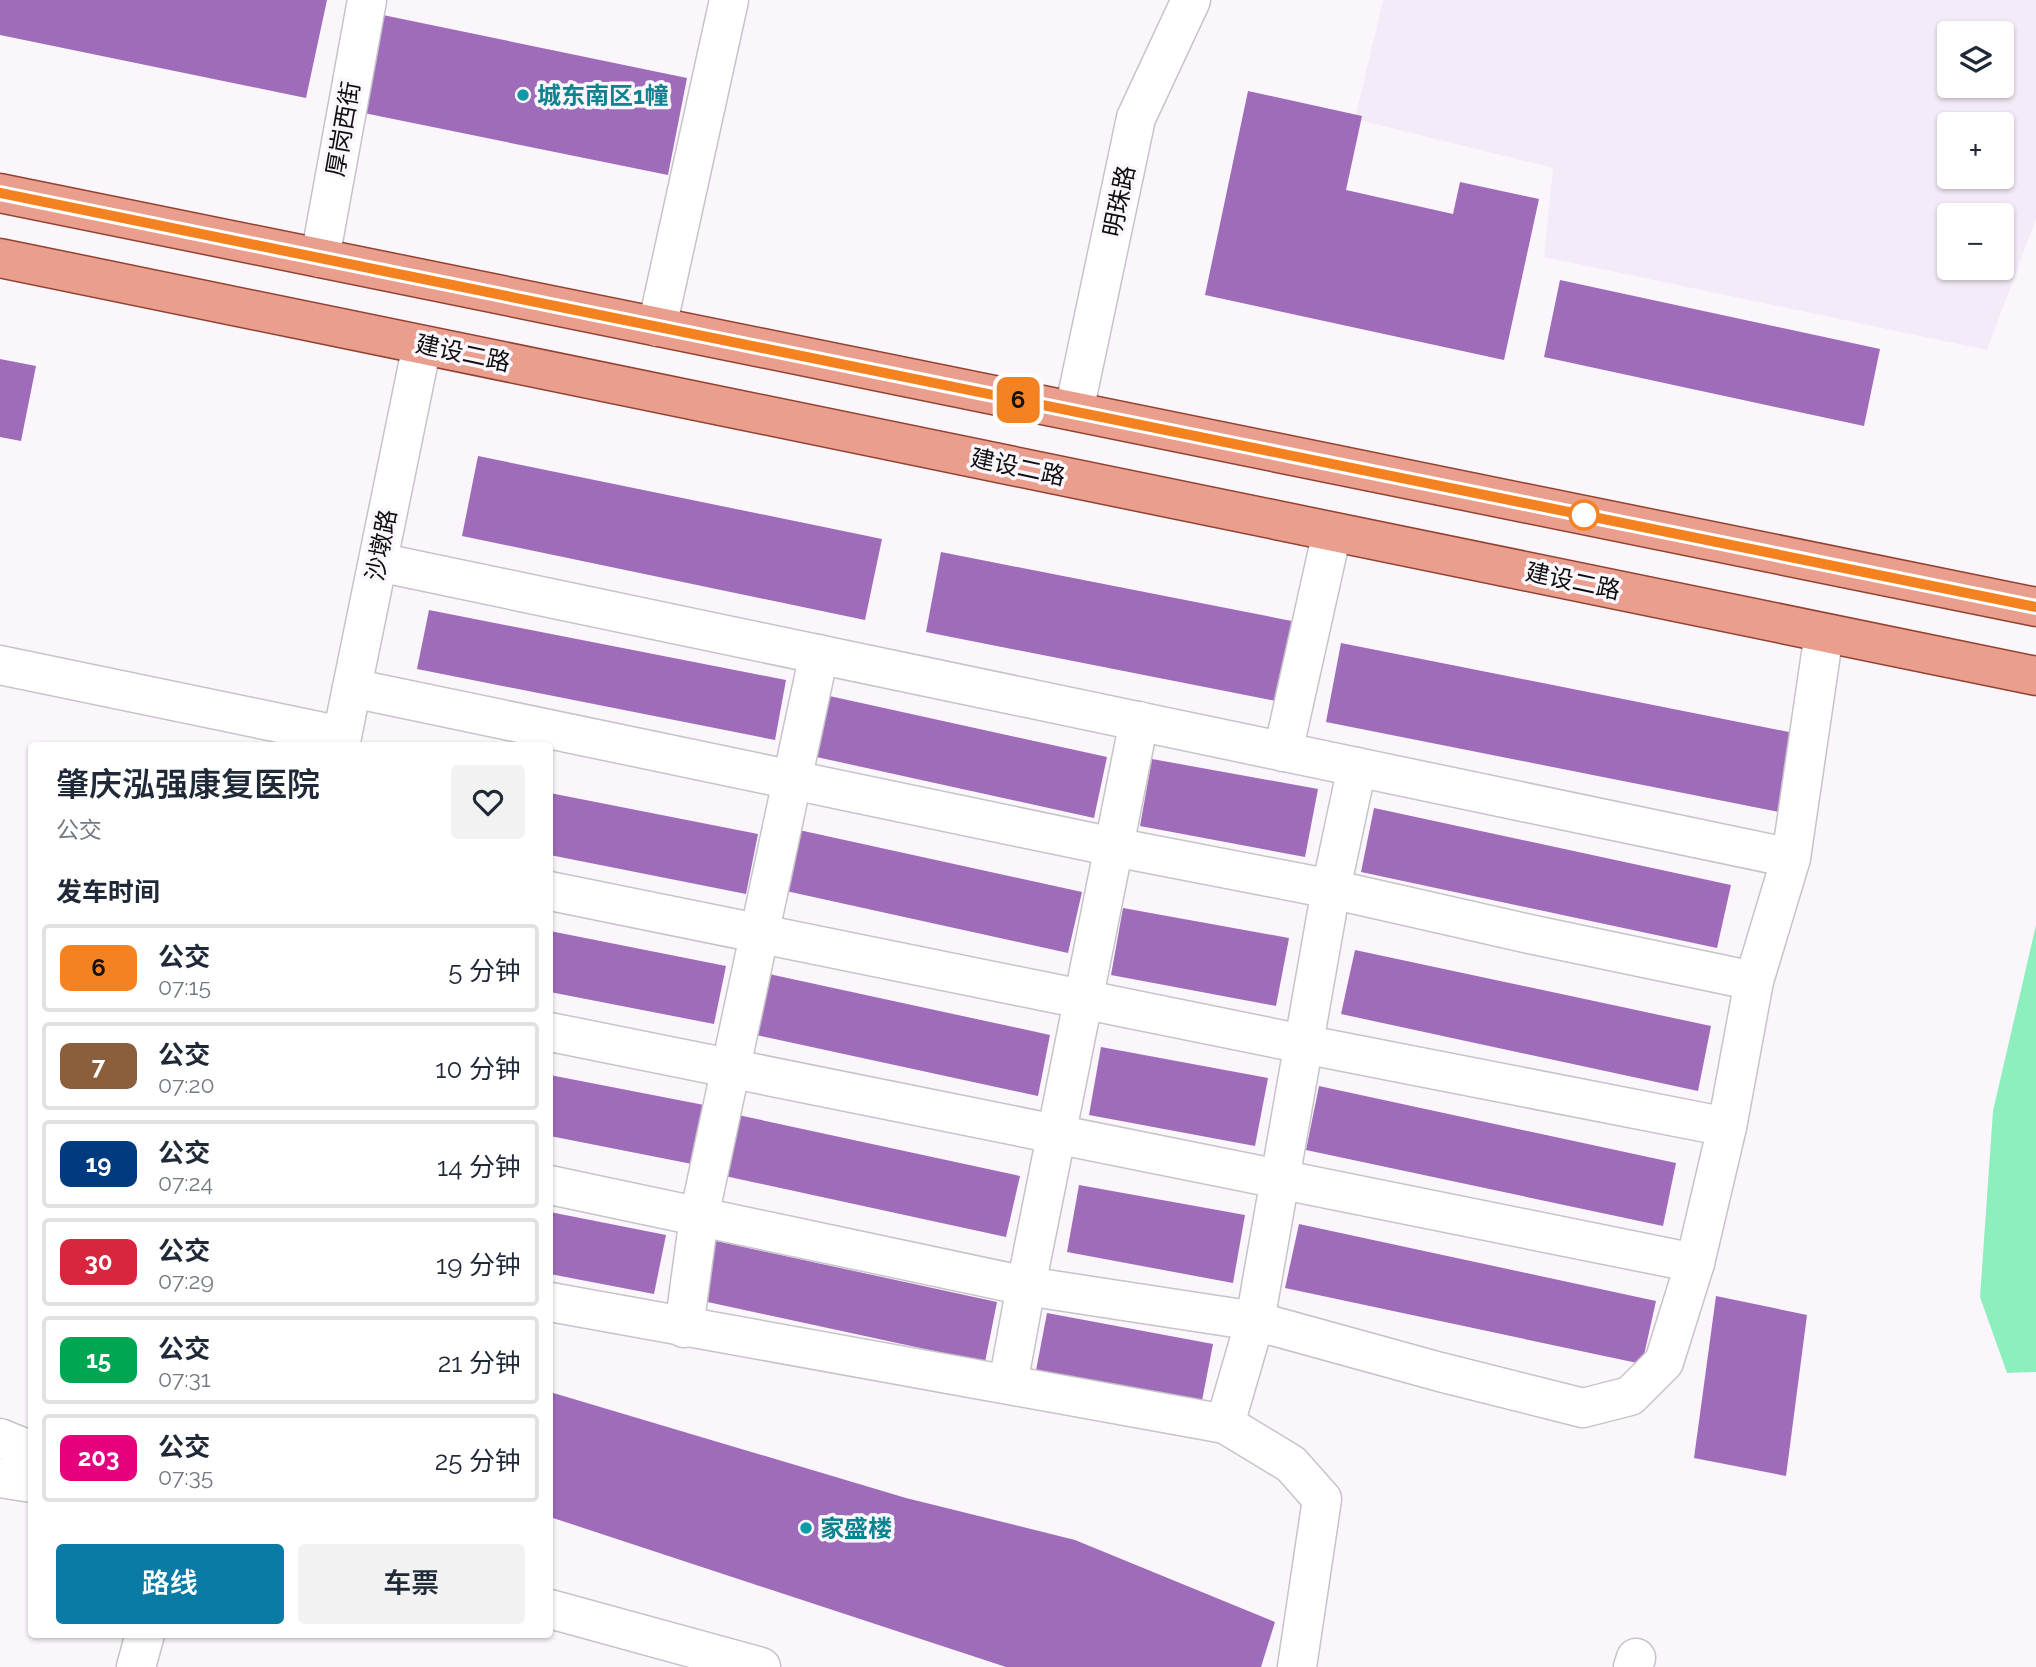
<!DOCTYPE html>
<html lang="zh">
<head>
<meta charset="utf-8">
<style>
	body { margin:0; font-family:Raleway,"Noto Sans SC",sans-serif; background:#f2f2f3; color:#1f2937; height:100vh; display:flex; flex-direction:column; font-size:26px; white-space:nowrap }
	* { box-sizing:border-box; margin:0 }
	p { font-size:23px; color:#747a83 }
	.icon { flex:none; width:38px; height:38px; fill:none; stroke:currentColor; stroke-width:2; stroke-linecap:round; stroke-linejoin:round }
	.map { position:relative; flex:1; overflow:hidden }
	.details { position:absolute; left:28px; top:742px; width:525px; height:896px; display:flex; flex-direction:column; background:#fff; border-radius:7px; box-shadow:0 2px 5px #0004 }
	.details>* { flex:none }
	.badge { padding:0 14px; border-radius:10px; font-size:24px; line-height:46px }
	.buttons { position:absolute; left:1937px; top:21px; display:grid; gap:14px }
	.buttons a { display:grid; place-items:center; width:77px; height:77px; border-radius:7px; background:#fff; box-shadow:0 2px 5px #0004; font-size:35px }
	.map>.badge { position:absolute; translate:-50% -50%; box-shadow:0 0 0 4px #fff }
	h2 { padding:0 28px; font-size:26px; line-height:63px }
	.round { display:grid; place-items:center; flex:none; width:74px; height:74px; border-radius:7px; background:#f2f2f3 }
	.headline { display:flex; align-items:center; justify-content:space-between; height:119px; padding:0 28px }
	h1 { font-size:33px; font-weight:600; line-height:52px }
	.cta { display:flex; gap:14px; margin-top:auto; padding:14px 28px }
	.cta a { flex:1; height:80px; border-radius:7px; background:#097ba4; color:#fff; font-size:28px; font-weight:600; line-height:80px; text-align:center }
	.cta a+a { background:#f2f2f3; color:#1f2937 }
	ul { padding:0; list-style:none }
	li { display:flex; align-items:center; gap:21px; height:88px; margin:0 14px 10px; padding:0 14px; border:4px solid #e0e1e3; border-radius:7px }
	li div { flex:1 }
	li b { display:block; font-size:26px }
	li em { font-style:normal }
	li .badge { min-width:77px; font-weight:700; text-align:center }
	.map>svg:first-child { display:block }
	.built { fill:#f4ebf8; fill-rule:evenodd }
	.green { fill:#8cefbd }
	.building { fill:#9f6cb9 }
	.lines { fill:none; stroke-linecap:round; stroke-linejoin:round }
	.minor-casing { stroke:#c7c3c9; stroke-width:41 }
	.major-casing { stroke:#934230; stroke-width:41 }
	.minor { stroke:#fff; stroke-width:38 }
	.major { stroke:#e99e8e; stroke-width:38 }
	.line-casing { stroke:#fff; stroke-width:16 }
	.line { stroke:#f58220; stroke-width:10 }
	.culture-dot { fill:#0f9aa8; stroke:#faf6fc; stroke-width:2.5 }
	.stop-dot { fill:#fff; stroke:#f58220; stroke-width:3.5 }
	.labels { text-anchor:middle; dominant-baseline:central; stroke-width:7; stroke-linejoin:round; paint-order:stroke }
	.culture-label { font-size:24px; font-weight:bold; fill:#0d838f; stroke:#faf6fc; text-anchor:start }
	.street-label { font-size:24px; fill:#0f0d0f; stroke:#faf6fc }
</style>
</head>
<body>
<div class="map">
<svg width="2036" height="1667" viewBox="0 0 2036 1667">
	<rect width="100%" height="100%" fill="#faf6fc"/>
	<!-- built -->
	<path class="built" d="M1383 0H2036V219L1987 350 1544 257 1553 168 1355 119ZM1950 33H2002V86H1950ZM1950 124H2002V177H1950ZM1950 215H2002V268H1950Z"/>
	<!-- green -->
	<polygon class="green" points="2036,925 2036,1372 2007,1373 1980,1297 1993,1111"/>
	<!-- building -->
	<g class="building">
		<polygon points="0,0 327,0 306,98 0,35"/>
		<polygon points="378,14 687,78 668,175 359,112"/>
		<polygon points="1248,91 1362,116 1346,190 1453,214 1460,182 1539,199 1504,360 1205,295"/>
		<polygon points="1560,280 1880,349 1864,426 1544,357"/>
		<polygon points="0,359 36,366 21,441 0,437"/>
		<polygon points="478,456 882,539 865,620 462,536"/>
		<polygon points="941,552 1302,623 1286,703 926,632"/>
		<polygon points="429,610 786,680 775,740 417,669"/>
		<polygon points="1341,643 1794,733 1779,812 1326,722"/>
		<polygon points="825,695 1107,757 1094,818 812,756"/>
		<polygon points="1152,759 1318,789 1305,857 1140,826"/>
		<polygon points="550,793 758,834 746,894 550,855"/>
		<polygon points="1374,808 1731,885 1717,948 1361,872"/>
		<polygon points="799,830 1082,892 1068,953 786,891"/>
		<polygon points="1123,908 1289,938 1276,1006 1111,975"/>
		<polygon points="550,931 726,966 714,1024 550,992"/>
		<polygon points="1355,950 1711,1026 1698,1091 1341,1014"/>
		<polygon points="769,974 1050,1035 1038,1096 756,1035"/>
		<polygon points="1101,1047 1268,1078 1255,1146 1089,1115"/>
		<polygon points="550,1075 704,1105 692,1164 550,1136"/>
		<polygon points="1319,1086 1676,1163 1663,1226 1306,1150"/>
		<polygon points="738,1115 1020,1176 1006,1237 725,1176"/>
		<polygon points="1079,1185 1245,1215 1233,1283 1067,1252"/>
		<polygon points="550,1212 666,1235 654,1294 550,1274"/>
		<polygon points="1299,1224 1656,1301 1642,1364 1285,1288"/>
		<polygon points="716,1241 997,1302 985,1362 703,1301"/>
		<polygon points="1716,1296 1807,1315 1786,1476 1694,1458"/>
		<polygon points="1047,1313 1213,1344 1200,1411 1034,1381"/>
		<polygon points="550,1392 906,1498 1075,1540 1275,1622 1261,1667 1006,1667 550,1517"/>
	</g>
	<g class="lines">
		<!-- minor casing -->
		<g class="minor-casing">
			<g id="minor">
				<polyline points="320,258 367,0"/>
				<polyline points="657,327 729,0"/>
				<polyline points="1074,411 1136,118 1191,0"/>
				<polyline points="378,562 1791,858"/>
				<polyline points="0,665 342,736"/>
				<polyline points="352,688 1114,847 1331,889 1534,935 1754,981"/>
				<polyline points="340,746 422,345"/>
				<polyline points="1283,752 1332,532"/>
				<polyline points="550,891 1303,1044 1727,1127"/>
				<polyline points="550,1032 1695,1263"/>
				<polyline points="550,1185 1026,1286 1255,1321 1440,1372 1583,1408 1630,1396 1664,1362 1695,1263 1727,1127 1754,981 1791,858 1824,633"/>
				<polyline points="550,1302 1225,1424 1291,1464 1322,1499 1297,1667"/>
				<polyline points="684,1328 699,1217 819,654"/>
				<polyline points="1008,1384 1026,1286 1139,721"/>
				<polyline points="1225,1424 1255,1321 1331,889 1357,767"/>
				<polyline points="0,1438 32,1451"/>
				<polyline points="0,1478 32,1483"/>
				<polyline points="550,1609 761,1667"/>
				<polyline points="136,1667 145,1634"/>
				<polyline points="1633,1667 1636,1658"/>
			</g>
		</g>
		<!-- major casing -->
		<g class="major-casing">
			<g id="major">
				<polyline points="0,193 2036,607"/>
				<polyline points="0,258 2036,676"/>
			</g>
		</g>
		<!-- minor -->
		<use href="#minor" class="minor"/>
		<!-- major -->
		<use href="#major" class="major"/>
	</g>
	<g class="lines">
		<!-- line casing -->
		<g class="line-casing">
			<polyline id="line" points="0,193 2036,607"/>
		</g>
		<!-- line -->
		<use href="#line" class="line"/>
	</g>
	<!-- markers -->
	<g class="culture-dot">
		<circle cx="523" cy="95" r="7"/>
		<circle cx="806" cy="1528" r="7"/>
	</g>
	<circle class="stop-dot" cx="1584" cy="515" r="14"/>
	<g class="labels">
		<!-- culture labels -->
		<g class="culture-label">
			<text x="537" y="95">城东南区1幢</text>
			<text x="820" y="1528">家盛楼</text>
		</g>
		<!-- street labels -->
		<g class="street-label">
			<text transform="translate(343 129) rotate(-80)">厚岗西街</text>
			<text transform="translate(1119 201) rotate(-78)">明珠路</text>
			<text transform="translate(463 353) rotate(12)">建设二路</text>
			<text transform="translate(1018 467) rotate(12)">建设二路</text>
			<text transform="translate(381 545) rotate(-79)">沙墩路</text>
			<text transform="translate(1573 581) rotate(12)">建设二路</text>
		</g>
	</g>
</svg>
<div class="buttons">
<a><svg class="icon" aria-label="layers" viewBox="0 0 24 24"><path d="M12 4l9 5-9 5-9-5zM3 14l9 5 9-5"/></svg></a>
<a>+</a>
<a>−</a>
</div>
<b class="badge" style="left:1018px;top:400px;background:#f58220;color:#111">6</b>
<section class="details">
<div class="headline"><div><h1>肇庆泓强康复医院</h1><p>公交</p></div><a class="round"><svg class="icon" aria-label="heart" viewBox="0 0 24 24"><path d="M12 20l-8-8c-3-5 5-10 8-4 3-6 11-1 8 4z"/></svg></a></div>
<h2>发车时间</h2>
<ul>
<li><span class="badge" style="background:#f58220;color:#111">6</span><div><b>公交</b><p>07:15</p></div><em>5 分钟</em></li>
<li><span class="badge" style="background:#8b5e3c;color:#fff">7</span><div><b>公交</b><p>07:20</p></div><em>10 分钟</em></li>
<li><span class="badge" style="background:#003b80;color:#fff">19</span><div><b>公交</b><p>07:24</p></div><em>14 分钟</em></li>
<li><span class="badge" style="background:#d7263d;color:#fff">30</span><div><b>公交</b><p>07:29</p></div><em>19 分钟</em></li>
<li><span class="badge" style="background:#00a651;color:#fff">15</span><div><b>公交</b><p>07:31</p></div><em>21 分钟</em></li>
<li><span class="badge" style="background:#e6007e;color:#fff">203</span><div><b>公交</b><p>07:35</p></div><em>25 分钟</em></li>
</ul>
<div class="cta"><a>路线</a><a>车票</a></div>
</section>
</div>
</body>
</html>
